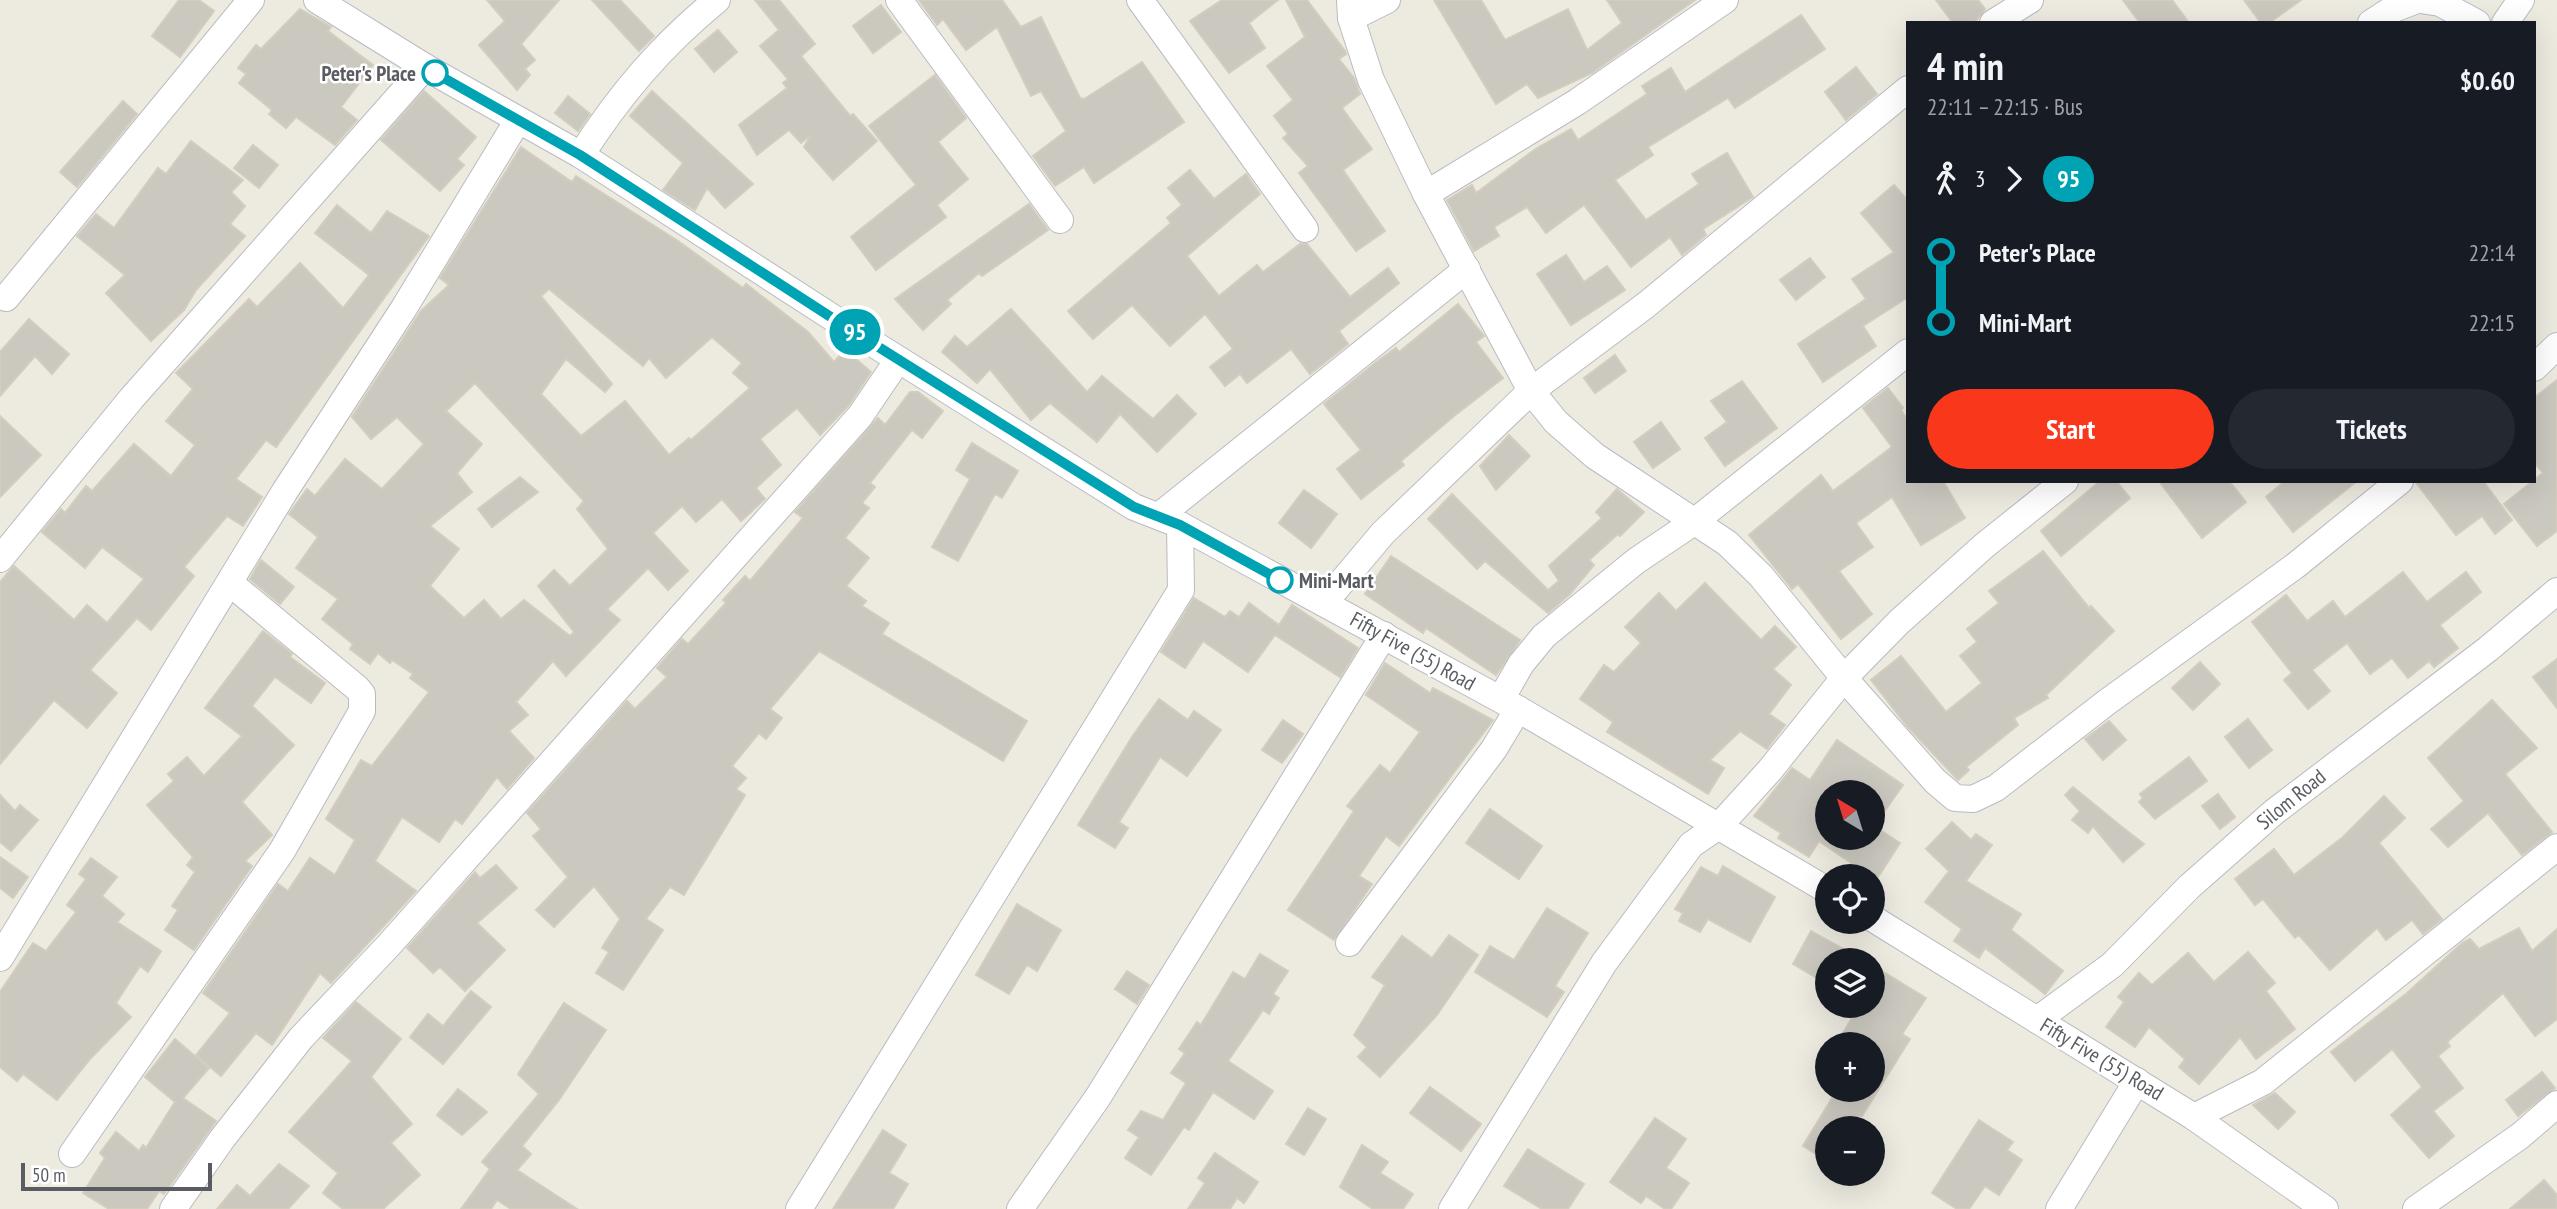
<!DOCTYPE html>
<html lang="en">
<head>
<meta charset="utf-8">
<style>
	body { margin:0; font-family:"PT Sans Narrow",sans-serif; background:#242831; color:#f1f3f6; height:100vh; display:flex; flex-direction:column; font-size:26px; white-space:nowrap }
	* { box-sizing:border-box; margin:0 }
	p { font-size:23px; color:#9ea1a6 }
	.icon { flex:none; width:38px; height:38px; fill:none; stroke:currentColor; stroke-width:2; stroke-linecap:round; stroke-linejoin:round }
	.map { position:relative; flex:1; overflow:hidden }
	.details { position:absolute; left:1906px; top:21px; width:630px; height:462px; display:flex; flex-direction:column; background:#171b24; border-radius:0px; box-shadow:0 7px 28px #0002 }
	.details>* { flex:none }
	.badge { padding:0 14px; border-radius:23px; font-size:24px; line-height:46px }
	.needle { width:46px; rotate:322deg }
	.controls { position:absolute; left:1815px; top:780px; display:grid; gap:14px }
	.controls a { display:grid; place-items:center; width:70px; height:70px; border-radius:50%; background:#171b24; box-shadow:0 7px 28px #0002; font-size:35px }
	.scale { position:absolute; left:21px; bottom:18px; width:191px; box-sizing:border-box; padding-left:7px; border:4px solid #595d62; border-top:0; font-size:19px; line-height:24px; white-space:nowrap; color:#595d62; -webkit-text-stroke:5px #fff; paint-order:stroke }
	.map>.badge { position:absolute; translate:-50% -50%; box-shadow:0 0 0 4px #fff }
	.legs { display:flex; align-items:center; gap:10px; height:77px; padding:0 21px; font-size:23px }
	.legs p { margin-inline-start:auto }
	.headline { display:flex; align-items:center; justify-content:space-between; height:119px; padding:0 21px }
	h1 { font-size:38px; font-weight:700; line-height:52px }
	.button { display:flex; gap:14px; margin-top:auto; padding:14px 21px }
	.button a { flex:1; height:80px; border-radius:42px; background:#f8371b; color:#fff; font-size:28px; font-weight:700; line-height:80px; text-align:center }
	.button a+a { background:#242831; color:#f1f3f6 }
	ul { padding:0 21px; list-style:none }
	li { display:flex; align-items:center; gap:24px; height:70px; font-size:26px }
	li i { display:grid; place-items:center; width:10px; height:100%; margin:0 9px; background:currentColor }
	li i::after { content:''; width:18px; height:18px; margin:-9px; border:5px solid; border-radius:50%; background:#171b24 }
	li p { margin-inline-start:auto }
	li:first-child i { background:linear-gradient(#0000 50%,currentColor 0) }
	li:last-child i { background:linear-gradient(currentColor 50%,#0000 0) }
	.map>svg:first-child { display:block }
	.building { fill:#cac8bf; stroke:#d2cdbe; stroke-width:2; fill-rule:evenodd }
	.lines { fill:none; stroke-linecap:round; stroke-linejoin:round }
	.minor-casing { stroke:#b8bbc0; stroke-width:28 }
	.minor { stroke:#fff; stroke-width:26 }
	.line-1-casing { stroke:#fff; stroke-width:16 }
	.line-1 { stroke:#00a3b4; stroke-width:10 }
	.stop-1-dot { fill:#fff; stroke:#00a3b4; stroke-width:3.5 }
	.labels { text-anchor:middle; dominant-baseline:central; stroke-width:5; stroke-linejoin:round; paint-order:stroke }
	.stop-label { font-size:21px; font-weight:bold; fill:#595d62; stroke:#fff; text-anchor:end }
	.street-label { font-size:21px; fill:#595d62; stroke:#fff }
</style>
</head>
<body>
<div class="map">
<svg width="2557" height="1209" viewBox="0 0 2557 1209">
	<rect width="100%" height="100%" fill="#edebe0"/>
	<!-- building -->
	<g class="building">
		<polygon points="179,0 199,0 214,11 180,57 152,36"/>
		<polygon points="487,0 559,0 521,44 535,60 525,69 530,75 517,90 479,45 505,21"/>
		<polygon points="592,0 620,0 654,36 639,51"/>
		<polygon points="755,0 779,0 815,44 801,56 850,116 853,114 877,141 833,180 804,147 811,135 801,143 789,130 757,155 739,125 787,88 783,83 788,79 760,46 779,30"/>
		<polygon points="919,0 1002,0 1021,27 1041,17 1080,98 1084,99 1142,62 1184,122 1094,183 1084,167 1055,186 1033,156 1066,131 1041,91 1031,96 997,27 966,50 943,19 937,25"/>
		<polygon points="1222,0 1278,0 1249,23 1265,48 1229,73 1190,21"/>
		<polygon points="1286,0 1307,0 1345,51 1346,54 1339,59 1354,78 1360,94 1342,108 1372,149 1343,170 1385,231 1356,251 1299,173 1308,166 1283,138 1288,134 1274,116 1293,100 1267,66 1305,37"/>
		<polygon points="1434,0 1481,0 1505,40 1568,9 1587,50 1622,23 1607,0 1695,0 1592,73 1538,98 1527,84 1496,104"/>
		<polygon points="1936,0 1978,0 1985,9 1974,23 1953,23"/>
		<polygon points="2123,0 2172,0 2189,23 2140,23"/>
		<polygon points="2244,0 2301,0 2269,23 2261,23"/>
		<polygon points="881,5 901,32 873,53 853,26"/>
		<polygon points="300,9 331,27 328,31 373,65 341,107 357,120 335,145 296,117 286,128 269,114 272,110 239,83 246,74 238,68 256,45 261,49"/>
		<polygon points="1801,15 1825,49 1735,108 1728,98 1648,147 1653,155 1615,180 1646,220 1699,184 1692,174 1727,153 1753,197 1703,229 1706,235 1682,255 1670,237 1631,267 1584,205 1546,233 1527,207 1494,227 1499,236 1474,251 1447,200 1472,185 1476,193 1537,148 1571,129 1578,140 1647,94 1642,86 1671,68 1685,92"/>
		<polygon points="718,30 737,52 714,72 695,49"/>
		<polygon points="1856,67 1877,94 1846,120 1825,92"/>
		<polygon points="935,75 966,118 938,142 968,179 937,205 946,217 876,270 851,237 916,185 869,126"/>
		<polygon points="424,91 476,137 457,159 464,165 440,191 381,140"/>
		<polygon points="652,91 753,184 725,208 707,188 695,210 663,190 683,163 630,116"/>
		<polygon points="568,96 590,114 578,131 555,113"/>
		<polygon points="123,101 137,114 77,187 60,172"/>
		<polygon points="191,141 243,180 231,192 245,206 230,224 245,236 196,290 184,310 151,341 106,293 125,275 77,236 96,214 114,228 158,168 166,174"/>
		<polygon points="253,145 278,165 259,188 234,168"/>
		<path d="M521 147 572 182 576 176 678 241 743 288 746 284 808 332 834 362 845 350 871 372 848 406 820 435 797 408 760 439 781 465 756 488 765 499 741 521 722 499 696 522 682 506 653 533 688 571 668 590 648 568 607 609 620 620 566 676 553 661 516 702 528 715 509 731 534 758 507 789 497 777 462 824 455 819 439 842 402 817 375 861 416 891 331 983 320 973 272 1045 256 1033 221 1076 196 1055 230 1013 203 993 278 884 288 891 310 858 335 875 355 840 326 819 361 760 372 766 429 692 410 678 413 674 392 660 390 663 378 653 370 664 350 649 353 644 322 619 338 599 296 568 318 537 289 514 307 489 315 496 345 459 382 489 424 444 397 417 371 439 352 417 421 311 449 285 440 278ZM549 289 643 366 649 358 666 378 712 337 742 363 733 373 750 388 691 440 689 438 669 455 625 401 581 436 541 394 566 359 605 392 612 384 541 296ZM475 383 584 501 577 509 608 549 570 586 554 570 538 586 574 632 570 636 524 600 501 619 484 600 464 618 430 586 459 549 430 526 472 492 457 473 482 444 446 411Z"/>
		<polygon points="1190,170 1214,199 1246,174 1260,194 1187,256 1219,296 1257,265 1263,272 1300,244 1307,244 1350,297 1388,268 1399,283 1339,331 1348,344 1310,374 1291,349 1247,383 1240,374 1225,386 1210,367 1233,349 1205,314 1170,346 1132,305 1093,339 1068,311 1171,223 1167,218 1182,205 1168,188"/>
		<polygon points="1894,185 1908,201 1908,297 1863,326 1876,346 1823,382 1798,344 1866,299 1852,279 1894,252 1861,213"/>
		<polygon points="1029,204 1048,230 982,276 979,273 947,300 951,304 923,330 895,299"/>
		<polygon points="337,205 371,233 387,211 429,236 276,447 266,440 236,479 262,497 243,526 227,516 184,567 194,576 151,630 137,618 90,670 117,693 87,728 54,700 0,764 0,582 14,566 74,620 87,605 107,623 144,579 102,547 85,568 42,532 61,509 65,513 86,486 92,491 134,444 171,476 195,445 166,421 193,389 176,373 249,299 257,307 300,263 343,308 369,275 315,233"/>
		<polygon points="1566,255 1584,282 1607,266 1625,290 1571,325 1537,274"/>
		<polygon points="1810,258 1825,277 1796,300 1780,280"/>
		<polygon points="1458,304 1484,336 1476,342 1503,378 1454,416 1401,461 1404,465 1361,499 1337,469 1361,450 1324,404 1379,360 1396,348 1399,352"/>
		<polygon points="1011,309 1087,392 1102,376 1153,419 1177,395 1196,414 1157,452 1120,414 1097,442 1050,403 1031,420 990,369 977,383 942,352 955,336 967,347"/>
		<polygon points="29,319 69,354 52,374 35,356 0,396 0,352"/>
		<polygon points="1615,355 1626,371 1595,393 1584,378"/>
		<polygon points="2557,380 2557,531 2537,546 2504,504 2543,473 2534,462 2534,398"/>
		<polygon points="1742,381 1777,428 1725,466 1705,438 1727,422 1711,401"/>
		<polygon points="1888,388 1903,408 1901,410 1908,421 1908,481 1943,481 1965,518 1921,545 1892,497 1856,523 1873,547 1839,571 1872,614 1841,639 1798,584 1792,589 1749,535 1821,475 1833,491 1892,447 1863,408"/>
		<polygon points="910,392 918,392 943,411 922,438 912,430 870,483 875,487 862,503 869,508 845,538 869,558 846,586 866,601 862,606 889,623 882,634 1027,721 1003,761 819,651 770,709 782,718 766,739 759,733 732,766 746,778 736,789 745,795 684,895 670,887 646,919 663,930 623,990 596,973 609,952 602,948 620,919 594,886 554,927 536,910 568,877 533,836 541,829 527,813 627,701 635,709 667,677 657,668 682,639 688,644 726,603 723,600 745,576 750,581 803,518 795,512 878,418 885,425"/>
		<polygon points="0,416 41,455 0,497"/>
		<polygon points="1661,422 1680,449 1653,468 1634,442"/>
		<polygon points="1509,435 1530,456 1496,490 1480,466"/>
		<polygon points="972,443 1018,471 1002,498 995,494 958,561 932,547 970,479 956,470"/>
		<polygon points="520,477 538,492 492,527 478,509"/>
		<polygon points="2100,481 2116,481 2130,498 2061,556 2041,531"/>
		<polygon points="2159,481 2229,481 2246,502 2202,538"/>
		<polygon points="2285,481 2357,481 2293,532 2266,497"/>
		<polygon points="2415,481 2483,481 2512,520 2495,534 2482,516 2456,535"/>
		<polygon points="1617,489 1644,512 1620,536 1618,534 1589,560 1594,565 1570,594 1548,613 1485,561 1477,569 1428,519 1452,494 1548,590 1559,581 1549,566 1602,518 1596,512"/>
		<polygon points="1304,490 1337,514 1311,548 1279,523"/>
		<polygon points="2043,551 2089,608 2091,606 2114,631 2046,695 2048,698 2014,718 2018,725 1966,767 1969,770 1958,780 1907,726 1871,680 1901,656 1946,712 1982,683 1960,656 1977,642 1967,629 1999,603 1989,591"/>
		<polygon points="1391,556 1520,640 1496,675 1426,628 1423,633 1365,594"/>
		<polygon points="261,560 294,587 280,604 250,579"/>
		<polygon points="2403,572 2427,602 2466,572 2481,592 2440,625 2458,648 2434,667 2429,661 2408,678 2392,658 2370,674 2347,643 2312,670 2330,691 2308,709 2284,680 2292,673 2252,622 2286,595 2307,621 2333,601 2345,617"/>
		<polygon points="1705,583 1761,640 1775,626 1796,647 1773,669 1791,685 1769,714 1785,725 1767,749 1740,731 1710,760 1724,768 1708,794 1607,732 1613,722 1580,699 1604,665 1614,672 1641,643 1625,627 1659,593 1676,611"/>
		<polygon points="1194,598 1225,617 1230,611 1239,617 1249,603 1279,625 1292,605 1358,648 1340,677 1275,635 1248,672 1203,641 1185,668 1161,652"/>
		<polygon points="263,631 292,654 290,657 325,683 311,703 275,677 252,706 294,745 242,802 272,835 245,861 252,866 194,950 165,930 178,910 172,906 195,872 187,865 193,857 147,805 174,781 168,774 187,757 204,776 242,736 205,708"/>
		<polygon points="2557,659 2557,708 2533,677"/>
		<polygon points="2200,662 2220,684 2193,710 2172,688"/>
		<polygon points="1385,663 1430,693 1433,688 1493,720 1399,846 1386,836 1359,876 1372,884 1334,940 1288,910 1354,811 1347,806 1380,765 1390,773 1420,732 1366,695"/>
		<polygon points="1159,699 1188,720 1194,711 1221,730 1187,776 1160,757 1119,822 1128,828 1115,848 1078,825 1132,737"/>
		<polygon points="2492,700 2537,748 2505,774 2552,832 2522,855 2488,813 2448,847 2431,829 2464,801 2428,758"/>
		<polygon points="2248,719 2272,750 2249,768 2225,737"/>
		<polygon points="1283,720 1303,734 1282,763 1262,750"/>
		<polygon points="2109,721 2126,740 2103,760 2085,739"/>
		<path d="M1837 740 1903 785 1874 826 1900 843 1876 880 1819 841 1809 857 1778 838 1781 833 1754 816 1792 768 1810 780ZM1827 793H1872V838H1827Z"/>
		<polygon points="2189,757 2207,781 2155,819 2139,802 2143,798 2140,794"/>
		<polygon points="2073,787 2122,827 2144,844 2123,862 2093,826 2088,833 2072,820 2080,811 2065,795"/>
		<polygon points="2218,794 2235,817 2220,829 2202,806"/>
		<polygon points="0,795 15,811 20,805 38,820 11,851 0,842"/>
		<polygon points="2384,796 2405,818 2379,843 2442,919 2423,934 2412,920 2386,940 2377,928 2330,970 2299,935 2295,938 2263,899 2255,905 2235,879 2274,849 2294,875 2343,837"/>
		<polygon points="1490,809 1542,846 1519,879 1466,843"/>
		<polygon points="1952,822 1971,840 1976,834 1992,845 1966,881 2021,914 2011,930 2063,971 2045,994 1985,948 1979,958 1954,941 1962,929 1925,902 1949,871 1926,849"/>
		<polygon points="0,857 28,877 13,898 0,888"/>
		<polygon points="91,858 117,877 102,896 124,914 117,922 161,951 148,972 140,966 116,1003 131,1017 90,1059 57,1100 23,1074 17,1081 0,1067 0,992 33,943 46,951 76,912 67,905 86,879 79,874"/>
		<polygon points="496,865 517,888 477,923 505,950 465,991 440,967 433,973 407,948 475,872 480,878"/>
		<polygon points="1723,866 1775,897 1750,942 1708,919 1700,932 1679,921 1683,913 1675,909 1701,867 1718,876"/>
		<polygon points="1017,904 1061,930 1037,971 1027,965 1009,994 976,975"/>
		<polygon points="1547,908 1588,933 1555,986 1564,992 1547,1017 1475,972 1490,946 1514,960"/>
		<polygon points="2519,928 2532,951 2557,929 2557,1019 2535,1036 2503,993 2447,1042 2450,1046 2438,1056 2463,1088 2433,1111 2454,1136 2429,1158 2391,1115 2422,1087 2392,1049 2355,1081 2331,1052 2407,993 2462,943 2470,939 2479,949"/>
		<polygon points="1811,931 1865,961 1827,961 1827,984 1793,964"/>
		<polygon points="1449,935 1478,955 1437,1015 1380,1077 1358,1057 1367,1047 1354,1035 1385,985 1372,977 1402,936 1432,958"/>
		<polygon points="2248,952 2275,983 2266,991 2295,1029 2256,1059 2240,1037 2199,1084 2179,1067 2185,1059 2149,1027 2135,1047 2106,1027 2124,1002 2118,997 2139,973 2152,985 2188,953 2214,982"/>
		<polygon points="1260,954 1288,971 1273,994 1279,998 1269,1014 1263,1010 1228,1061 1273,1091 1254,1119 1213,1092 1189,1130 1184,1127 1151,1175 1125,1158 1139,1137 1128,1130 1141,1111 1163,1120 1186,1083 1171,1073 1185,1053 1179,1049 1197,1022 1201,1025 1233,972 1245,979"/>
		<polygon points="1872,965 1926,998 1902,1034 1910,1039 1862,1116 1854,1117 1847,1129 1827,1129 1827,1161 1803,1146 1837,1090 1872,1090 1872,1045 1836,1045 1859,1006 1872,1006"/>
		<polygon points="1127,971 1149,985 1137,1004 1115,989"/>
		<polygon points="471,991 491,1007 443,1064 410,1037 428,1014 443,1026"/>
		<polygon points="356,1002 401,1039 371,1077 412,1124 391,1143 420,1175 383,1209 343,1209 323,1193 338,1173 289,1132 352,1061 323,1038"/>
		<polygon points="564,1003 606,1030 559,1100 522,1146 531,1154 517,1170 577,1209 511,1209 497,1200 491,1209 461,1209 490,1169 482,1162 539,1094 518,1074"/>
		<polygon points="175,1039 209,1068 183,1098 216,1121 164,1194 159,1191 147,1209 109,1209 83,1193 105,1158 100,1153 116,1132 139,1151 143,1145 146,1148 175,1102 145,1077"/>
		<polygon points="2542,1072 2555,1088 2518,1116 2506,1100"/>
		<polygon points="1430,1087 1481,1124 1461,1151 1410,1113"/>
		<polygon points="458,1089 487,1112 462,1135 437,1115"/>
		<polygon points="2275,1093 2295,1112 2278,1129 2253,1105"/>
		<polygon points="1308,1108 1326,1119 1304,1155 1286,1144"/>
		<polygon points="1655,1118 1686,1139 1666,1168 1689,1183 1671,1209 1665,1209 1646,1196 1641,1203 1610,1182"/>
		<polygon points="1979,1120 2013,1142 2007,1150 2022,1160 1999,1195 1985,1186 1969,1209 1957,1209 1932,1193"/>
		<polygon points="883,1130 906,1145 889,1173 908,1184 893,1209 833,1209"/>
		<polygon points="1362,1145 1388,1162 1380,1173 1413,1194 1403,1209 1373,1209 1340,1187"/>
		<polygon points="1528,1149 1584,1184 1568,1209 1542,1209 1504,1186"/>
		<polygon points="1215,1153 1258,1182 1244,1203 1237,1198 1230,1209 1188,1209 1205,1183 1198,1178"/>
		<polygon points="279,1164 309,1186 288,1209 217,1209 237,1185 250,1196"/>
		<polygon points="2544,1180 2557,1195 2557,1209 2510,1209"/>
	</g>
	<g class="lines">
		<!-- minor casing -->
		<g class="minor-casing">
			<g id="minor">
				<polyline points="317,0 425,67 581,155 861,336 1134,507 1180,525 1518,709 1827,890"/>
				<polyline points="899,0 1060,220"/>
				<polyline points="1140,0 1305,229"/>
				<polyline points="1350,0 1351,18 1371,80 1426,194 1531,391 1556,422 1595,456 1727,543 1761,576 1844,678 1935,781 1955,798 1973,799 1996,788 2107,702 2295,566 2400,481"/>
				<polyline points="2420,0 2440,3 2477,23"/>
				<polyline points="1351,18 1387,0"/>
				<polyline points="1993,23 2030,0"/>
				<polyline points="2371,23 2391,10 2417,0"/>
				<polyline points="2505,23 2521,0"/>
				<path d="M581 155C620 94 661 46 717 0"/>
				<polyline points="1426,194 1577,102 1725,0"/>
				<polyline points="6,298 251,0"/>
				<polyline points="2534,368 2557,346"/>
				<polyline points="1159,516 1467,269"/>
				<polyline points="0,559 131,399 425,67"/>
				<polyline points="1324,603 1383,533 1531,391 1646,305 1908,89"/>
				<polyline points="1501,699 1521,664 1544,636 1636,561 1694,522 1908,352"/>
				<polyline points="1872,918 2194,1117 2325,1209"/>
				<polyline points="1349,943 1494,749 1518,709"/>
				<polyline points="0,958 285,491 404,308 518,120"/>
				<polyline points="2037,1020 2112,965 2190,886 2274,812 2488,649 2557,591"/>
				<polyline points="2194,1117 2263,1082 2557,847"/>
				<polyline points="72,1154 282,851 362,711 362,694 357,688 230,583"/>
				<polyline points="173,1209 222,1139 301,1038 388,946 860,416 898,360"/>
				<polyline points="799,1209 1181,590 1180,525"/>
				<polyline points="1020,1209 1098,1097 1384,635"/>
				<polyline points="1452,1209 1604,963 1691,845 1720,825 1770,770 1844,678 1899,622 1985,545 2065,481"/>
				<polyline points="2059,1209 2137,1081"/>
				<polyline points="2416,1209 2520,1136 2557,1104"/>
			</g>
		</g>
		<!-- minor -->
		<use href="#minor" class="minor"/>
	</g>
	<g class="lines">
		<!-- line-1 casing -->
		<g class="line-1-casing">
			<polyline id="line-1" points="435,73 580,155 837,321 1134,507 1180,525 1280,580"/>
		</g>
		<!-- line-1 -->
		<use href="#line-1" class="line-1"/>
	</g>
	<!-- markers -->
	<g class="stop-1-dot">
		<circle cx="435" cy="73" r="12"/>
		<circle cx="1280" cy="580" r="12"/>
	</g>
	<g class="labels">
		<!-- stop labels -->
		<g class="stop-label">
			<text x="416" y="73">Peter's Place</text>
			<text x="1299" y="580" text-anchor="start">Mini-Mart</text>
		</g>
		<!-- street labels -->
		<g class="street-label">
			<text transform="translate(1413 651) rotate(29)">Fifty Five (55) Road</text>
			<text transform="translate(2291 799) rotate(-39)">Silom Road</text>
			<text transform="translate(2102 1059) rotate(31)">Fifty Five (55) Road</text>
		</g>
	</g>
</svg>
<div class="controls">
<a><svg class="needle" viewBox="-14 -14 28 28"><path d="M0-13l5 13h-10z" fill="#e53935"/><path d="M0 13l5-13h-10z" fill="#9ea1a6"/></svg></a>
<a><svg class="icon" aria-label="locate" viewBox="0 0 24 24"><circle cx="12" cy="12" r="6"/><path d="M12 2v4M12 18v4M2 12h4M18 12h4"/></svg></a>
<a><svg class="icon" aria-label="layers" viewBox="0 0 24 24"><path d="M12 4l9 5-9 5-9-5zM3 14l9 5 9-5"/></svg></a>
<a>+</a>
<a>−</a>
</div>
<div class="scale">50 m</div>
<b class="badge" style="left:855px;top:332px;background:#00a3b4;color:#fff">95</b>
<section class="details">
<div class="headline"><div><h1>4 min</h1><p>22:11 – 22:15 · Bus</p></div><b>$0.60</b></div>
<div class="legs"><svg class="icon" aria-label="walk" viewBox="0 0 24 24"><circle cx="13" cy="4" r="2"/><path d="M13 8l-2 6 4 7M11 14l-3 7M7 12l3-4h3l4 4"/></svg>3<svg class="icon" aria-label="forward" viewBox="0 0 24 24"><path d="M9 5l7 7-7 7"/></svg><b class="badge" style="background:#00a3b4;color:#fff">95</b></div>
<ul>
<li><i style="color:#00a3b4"></i><b>Peter's Place</b><p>22:14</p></li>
<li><i style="color:#00a3b4"></i><b>Mini-Mart</b><p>22:15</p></li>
</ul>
<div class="button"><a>Start</a><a>Tickets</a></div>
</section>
</div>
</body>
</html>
